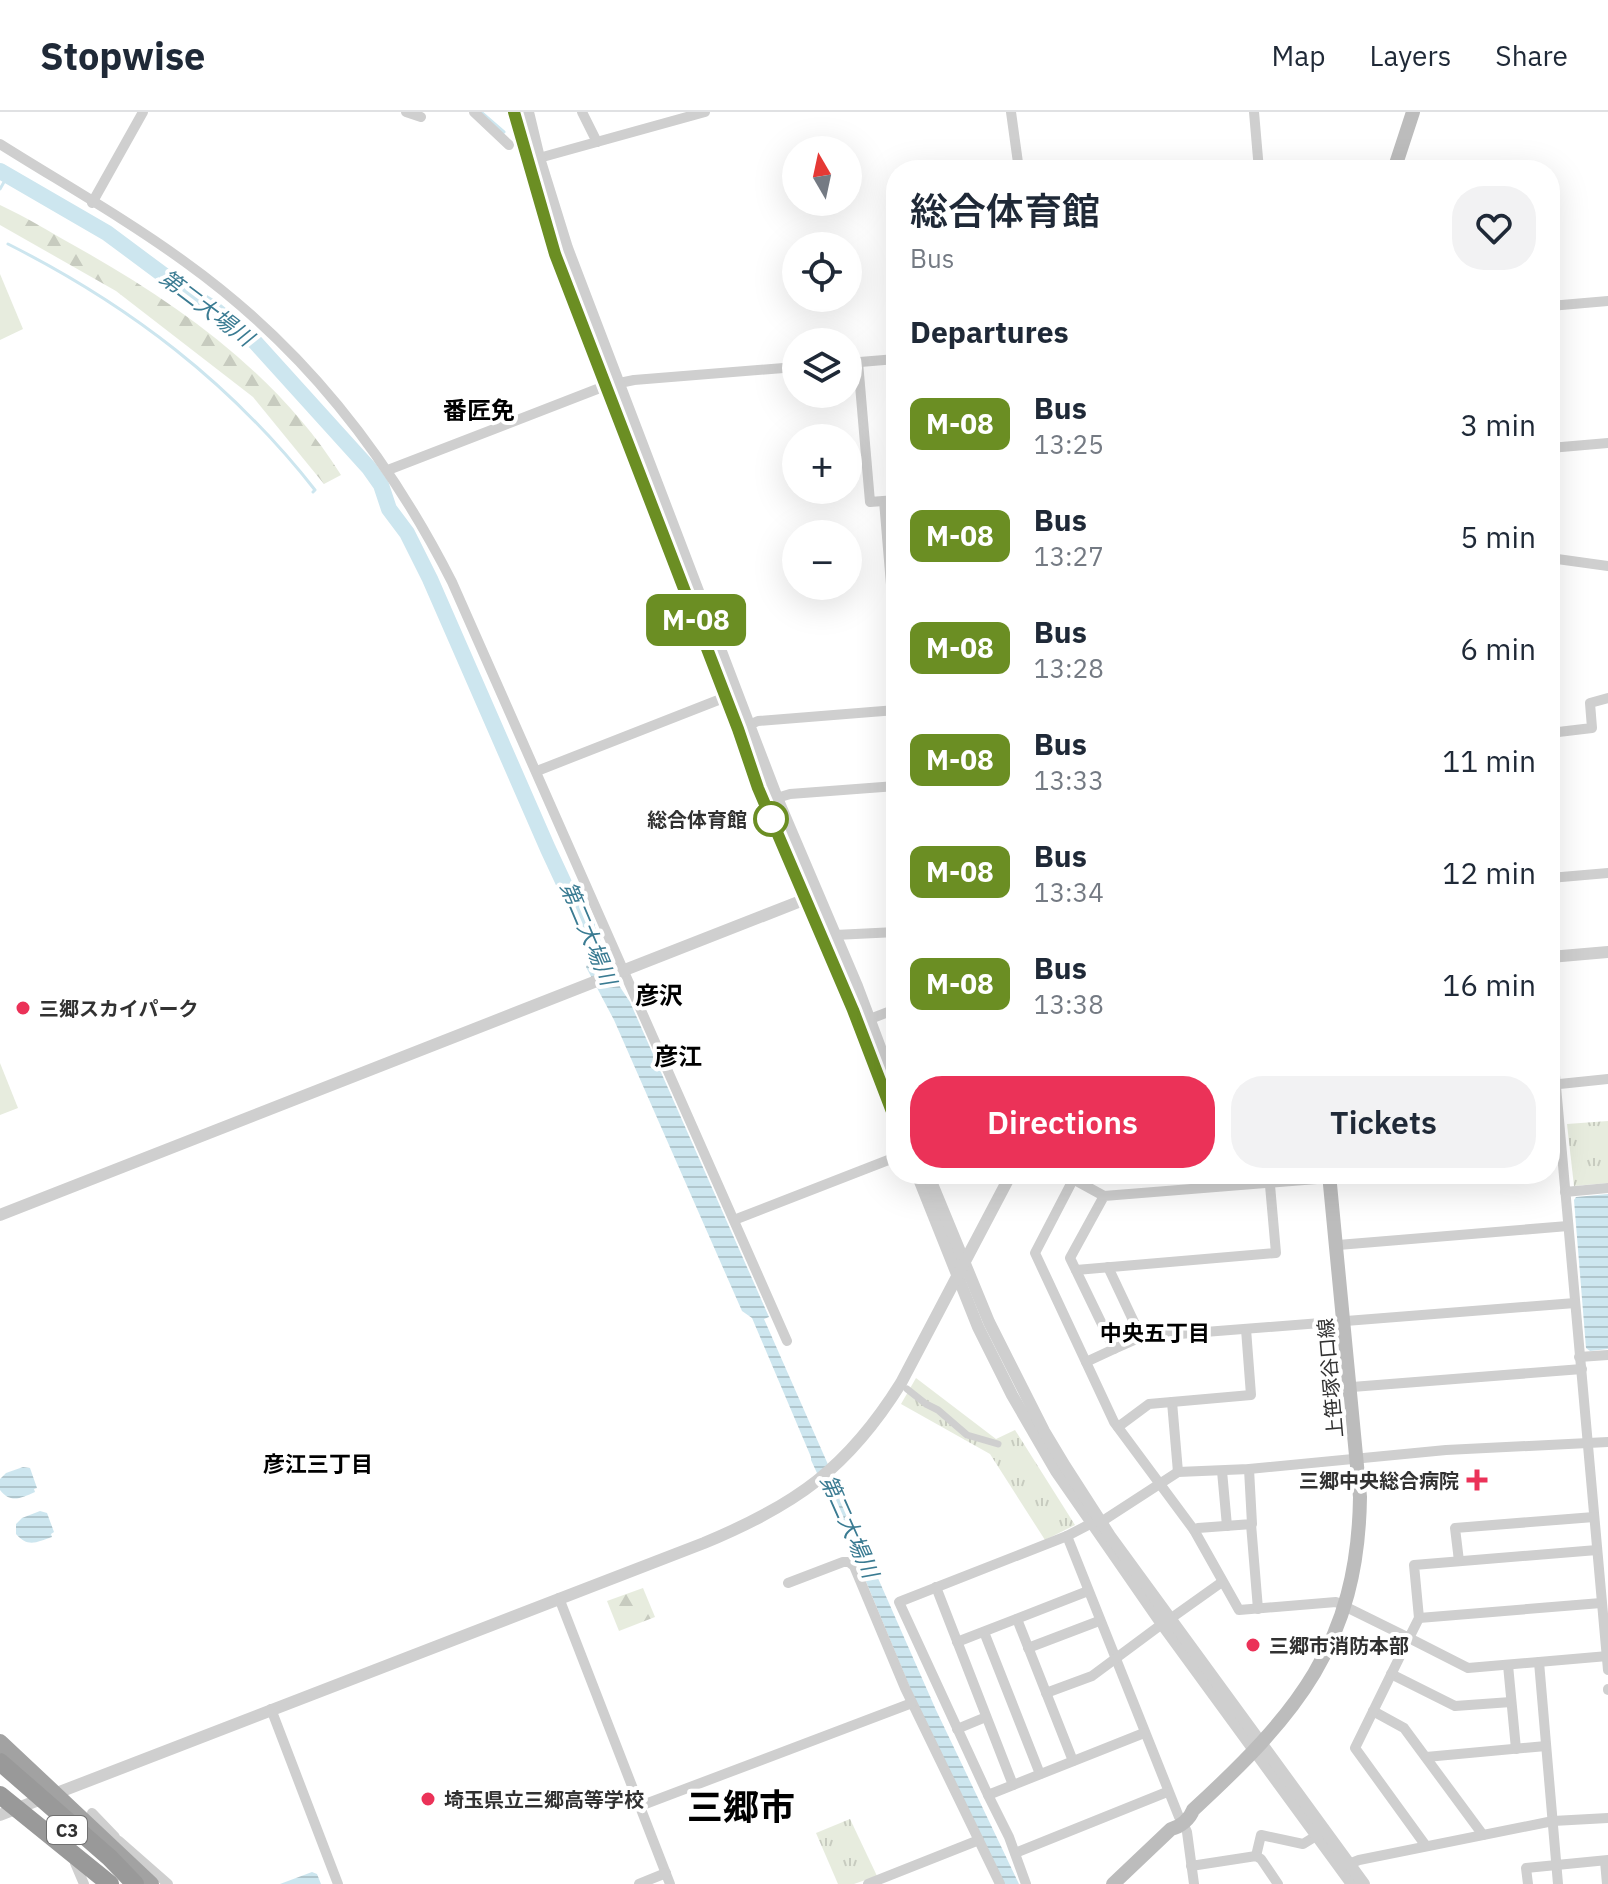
<!DOCTYPE html>
<html lang="en">
<head>
<meta charset="utf-8">
<style>
	body { margin:0; font-family:"IBM Plex Sans","Noto Sans JP",sans-serif; background:#f2f2f3; color:#1f2937; height:100vh; display:flex; flex-direction:column; font-size:30px; white-space:nowrap }
	* { box-sizing:border-box; margin:0 }
	p { font-size:26px; color:#747a83 }
	.icon { flex:none; width:44px; height:44px; fill:none; stroke:currentColor; stroke-width:2; stroke-linecap:round; stroke-linejoin:round }
	.map { position:relative; flex:1; overflow:hidden }
	.panel { position:absolute; left:886px; top:48px; width:674px; height:1024px; display:flex; flex-direction:column; background:#fff; border-radius:32px; box-shadow:0 8px 32px #0002 }
	.panel>* { flex:none }
	.badge { padding:0 16px; border-radius:12px; font-size:28px; line-height:52px }
	.needle { width:52px; rotate:351deg }
	.tools { position:absolute; left:782px; top:24px; display:grid; gap:16px }
	.tools a { display:grid; place-items:center; width:80px; height:80px; border-radius:50%; background:#fff; box-shadow:0 8px 32px #0002; font-size:40px }
	.map>.badge { position:absolute; translate:-50% -50%; box-shadow:0 0 0 4px #fff }
	h2 { padding:0 24px; font-size:30px; line-height:72px }
	.round { display:grid; place-items:center; flex:none; width:84px; height:84px; border-radius:32px; background:#f2f2f3 }
	.summary { display:flex; align-items:center; justify-content:space-between; height:136px; padding:0 24px }
	h1 { font-size:38px; font-weight:600; line-height:60px }
	.cta { display:flex; gap:16px; margin-top:auto; padding:16px 24px }
	.cta a { flex:1; height:92px; border-radius:32px; background:#eb3258; color:#fff; font-size:32px; font-weight:600; line-height:92px; text-align:center }
	.cta a+a { background:#f2f2f3; color:#1f2937 }
	ul { padding:0; list-style:none }
	li { display:flex; align-items:center; gap:24px; height:112px; padding:0 24px }
	li div { flex:1 }
	li b { display:block; font-size:30px }
	li em { font-style:normal }
	li .badge { min-width:88px; font-weight:700; text-align:center }
	header { display:flex; align-items:center; gap:48px; box-sizing:border-box; height:112px; padding:0 40px; background:#fff; border-bottom:2px solid #e0e1e3 }
	header strong { font-size:38px }
	nav { display:flex; gap:44px; margin-inline-start:auto; font-size:28px }
	.map>svg:first-child { display:block }
	.grass { fill:url(#grass-tufts) }
	.forest { fill:url(#forest-firs) }
	.garden { fill:#e7ecde }
	.water { fill:url(#water-rules) }
	.lines { fill:none; stroke-linecap:round; stroke-linejoin:round }
	.stream { stroke:#cde6ef; stroke-width:3 }
	.river { stroke:#cde6ef; stroke-width:16 }
	.pedestrian { stroke:#cfcfcf; stroke-width:7 }
	.minor { stroke:#cfcfcf; stroke-width:10 }
	.tertiary { stroke:#cfcfcf; stroke-width:12 }
	.secondary { stroke:#bcbcbc; stroke-width:14 }
	.trunk { stroke:#a2a2a2; stroke-width:16 }
	.motorway-bridge { stroke:#999; stroke-width:18 }
	.line-casing { stroke:#fff; stroke-width:18 }
	.line { stroke:#6b8e23; stroke-width:12 }
	.stop-dot { fill:#fff; stroke:#6b8e23; stroke-width:4 }
	.poi-dot { fill:#eb3258; stroke:#fff; stroke-width:3 }
	.labels { text-anchor:middle; dominant-baseline:central; stroke-width:8; stroke-linejoin:round; paint-order:stroke }
	.shield { fill:#fff; stroke:#707070; stroke-width:2 }
	.shield-label { font-size:18px; font-weight:bold; fill:#323232 }
	.stop-label { font-size:20px; font-weight:bold; fill:#323232; stroke:#fff; text-anchor:end }
	.poi-label { font-size:20px; font-weight:bold; fill:#323232; stroke:#fff; text-anchor:start }
	.street-label { font-size:20px; fill:#323232; stroke:#fff }
	.water-label { font-size:22px; font-style:italic; fill:#3a7b92; stroke:#fff }
	.neighbourhood-label { font-size:22px; font-weight:bold; fill:#000; stroke:#fff }
	.quarter-label { font-size:24px; font-weight:bold; fill:#000; stroke:#fff }
	.town-label { font-size:36px; font-weight:bold; fill:#000; stroke:#fff }
</style>
</head>
<body>
<header>
<strong>Stopwise</strong>
<nav><a>Map</a><a>Layers</a><a>Share</a></nav>
</header>
<div class="map">
<svg width="1608" height="1772" viewBox="0 0 1608 1772">
	<defs>
		<pattern id="grass-tufts" width="24" height="20" patternUnits="userSpaceOnUse" patternTransform="scale(2)"><rect width="24" height="20" fill="#e7ecde"/><path d="M3 7l-1-3M5 7V3M7 7l1-3M15 17l-1-3M17 17v-4M19 17l1-3" fill="none" stroke="#c7cbbf"/></pattern>
		<pattern id="forest-firs" width="22" height="20" patternUnits="userSpaceOnUse" patternTransform="scale(2)"><rect width="22" height="20" fill="#e7ecde"/><path d="M5 1l3.5 6h-7zM16 11l3.5 6h-7z" fill="#c7cbbf"/></pattern>
		<pattern id="water-rules" width="6" height="5" patternUnits="userSpaceOnUse" patternTransform="scale(2)"><rect width="6" height="5" fill="#cde6ef"/><path d="M0 2.5h6" fill="none" stroke="#b0c6cd"/></pattern>
	</defs>
	<rect width="100%" height="100%" fill="#fff"/>
	<!-- grass -->
	<g class="grass">
		<polygon points="1608,1009 1608,1071 1574,1074 1567,1012"/>
		<polygon points="916,1266 996,1327 1015,1318 1075,1413 1045,1428 990,1342 901,1292"/>
		<polygon points="850,1707 877,1764 854,1772 838,1772 816,1721"/>
	</g>
	<!-- forest -->
	<g class="forest">
		<path d="M0 93C26 105 50 120 75 134 177 191 278 262 341 363L324 372 253 285 116 179 0 113Z"/>
		<polygon points="643,1476 655,1505 619,1519 607,1489"/>
	</g>
	<!-- garden -->
	<g class="garden">
		<polygon points="0,162 23,217 0,228"/>
		<polygon points="0,951 18,996 0,1003"/>
	</g>
	<!-- water -->
	<g class="water">
		<polygon points="580,795 590,803 620,875 630,890 769,1205 764,1207 936,1598 1019,1772 1003,1772 913,1583 860,1455 811,1348 811,1345 752,1206 742,1199 614,908 586,855 593,840 586,824 582,825 580,822 584,820 575,800"/>
		<polygon points="1608,1082 1608,1237 1590,1239 1586,1236 1574,1088 1576,1085"/>
		<path d="M23 1355 30 1356 37 1376 34 1377 35 1380C21 1386 11 1392 0 1378V1367L6 1361Z"/>
		<path d="M40 1399 47 1401 54 1420 51 1422 52 1425C37 1430 28 1436 16 1422V1412L22 1406Z"/>
		<polygon points="312,1760 317,1762 321,1772 280,1772"/>
	</g>
	<g class="lines">
		<!-- stream -->
		<g class="stream">
			<polyline points="481,0 504,20"/>
			<polyline points="0,77 8,63"/>
			<path d="M8 132C129 193 231 271 315 378L313 380"/>
		</g>
		<!-- river -->
		<polyline class="river" points="0,59 107,121 185,179 213,196 255,230 369,356 381,373 389,397 407,421 430,467 548,737 575,795 587,814"/>
		<!-- pedestrian -->
		<polyline class="pedestrian" points="907,1277 926,1292 938,1298 967,1323 998,1332"/>
		<!-- minor -->
		<g class="minor">
			<polyline points="406,0 421,5"/>
			<polyline points="474,0 509,33"/>
			<polyline points="582,0 597,30"/>
			<polyline points="1011,0 1019,58"/>
			<polyline points="1254,0 1259,58"/>
			<path d="M0 32C62 71 126 107 185 150 302 234 387 342 452 470L787 1229"/>
			<polyline points="539,46 705,0"/>
			<polyline points="92,91 143,0"/>
			<polyline points="1550,194 1608,189"/>
			<polyline points="858,250 870,390 896,388"/>
			<polyline points="848,251 896,247"/>
			<polyline points="1550,336 1608,331"/>
			<polyline points="388,358 605,274 634,268 796,255"/>
			<polyline points="884,389 896,532"/>
			<polyline points="1550,446 1608,454"/>
			<polyline points="749,613 758,609 896,598"/>
			<polyline points="1550,621 1592,616 1590,591 1608,586"/>
			<polyline points="537,659 726,585"/>
			<polyline points="777,686 790,682 896,674"/>
			<polyline points="1550,766 1608,761"/>
			<polyline points="835,823 896,820"/>
			<polyline points="870,907 896,897"/>
			<polyline points="1550,907 1608,1558"/>
			<polyline points="1550,973 1608,967"/>
			<polyline points="1076,1062 1035,1141 1114,1310 1194,1418 1239,1498 1336,1490 1409,1526 1419,1506 1414,1453 1597,1438"/>
			<polyline points="1380,1062 1104,1084 1070,1146 1114,1237 1141,1225 1575,1191"/>
			<polyline points="1073,1067 1104,1084"/>
			<polyline points="1565,1080 1608,1076"/>
			<polyline points="734,1108 896,1045"/>
			<polyline points="1338,1133 1568,1114"/>
			<polyline points="1108,1155 1141,1225"/>
			<polyline points="1076,1158 1276,1141 1269,1062"/>
			<polyline points="1579,1245 1608,1243"/>
			<polyline points="1086,1250 1114,1237"/>
			<polyline points="1352,1275 1582,1257"/>
			<polyline points="1172,1290 1178,1360"/>
			<polyline points="1118,1315 1149,1292 1251,1283 1246,1217"/>
			<polyline points="1222,1359 1227,1414"/>
			<polyline points="1251,1412 1258,1497"/>
			<polyline points="1194,1418 1198,1416 1252,1412 1249,1357"/>
			<polyline points="1067,1424 1179,1705"/>
			<polyline points="1459,1449 1455,1416 1594,1405"/>
			<polyline points="788,1471 843,1450 849,1450 854,1454 905,1576 1000,1772"/>
			<polyline points="936,1475 1013,1673"/>
			<polyline points="559,1486 670,1772"/>
			<polyline points="1419,1506 1601,1491"/>
			<polyline points="1017,1507 1073,1649"/>
			<polyline points="1170,1507 1222,1470"/>
			<polyline points="984,1520 1040,1662"/>
			<polyline points="957,1530 1088,1479"/>
			<polyline points="1028,1536 1099,1509"/>
			<polyline points="1539,1550 1558,1772"/>
			<polyline points="1508,1553 1516,1637"/>
			<polyline points="1391,1562 1455,1594 1511,1590"/>
			<polyline points="1608,1577 1608,1578"/>
			<polyline points="1046,1581 1092,1564 1162,1512"/>
			<polyline points="271,1597 338,1772"/>
			<polyline points="1373,1599 1404,1616 1483,1723"/>
			<polyline points="957,1617 986,1605"/>
			<polyline points="1426,1645 1546,1634"/>
			<polyline points="988,1683 899,1490 1067,1424 1090,1412 1101,1410 1178,1360 1249,1357 1446,1338 1608,1330"/>
			<polyline points="640,1694 912,1591"/>
			<polyline points="92,1701 115,1725"/>
			<polyline points="1183,1711 1187,1720 1194,1772"/>
			<polyline points="106,1724 119,1729 168,1772"/>
			<polyline points="1426,1734 1355,1636 1409,1526 1468,1556 1608,1544"/>
			<polyline points="1015,1741 1167,1680"/>
			<polyline points="1256,1744 1261,1723 1303,1732 1316,1724"/>
			<polyline points="1605,1749 1607,1772"/>
			<polyline points="75,1751 84,1772"/>
			<polyline points="1349,1752 1359,1748 1553,1709 1608,1706"/>
			<polyline points="1191,1754 1256,1744 1261,1747 1278,1772"/>
			<polyline points="639,1772 666,1761"/>
			<polyline points="868,1772 979,1728"/>
			<polyline points="1026,1772 1009,1725 988,1683 1144,1621"/>
			<polyline points="1528,1772 1526,1756 1608,1748"/>
		</g>
		<!-- tertiary -->
		<g class="tertiary">
			<polyline points="514,0 555,142 738,617 758,676 853,898 896,1010"/>
			<polyline points="528,0 539,46 567,136 777,686 857,874 896,978"/>
			<polyline points="1550,845 1608,840"/>
			<polyline points="917,1062 978,1215 1012,1283 1056,1359 1162,1512 1352,1772"/>
			<polyline points="928,1062 989,1210 1044,1319 1065,1354 1110,1424 1364,1772"/>
			<polyline points="0,1103 811,785"/>
			<path d="M0 1703 704 1431C796 1393 848 1356 901 1271L1011 1062"/>
		</g>
		<!-- secondary -->
		<g class="secondary">
			<polyline points="1394,58 1413,0"/>
			<path d="M1113 1772 1171 1717C1180 1715 1190 1707 1193 1698 1296 1603 1358 1532 1360 1385L1329 1062"/>
		</g>
		<!-- trunk -->
		<polyline class="trunk" points="0,1630 151,1772"/>
		<!-- motorway-bridge -->
		<g class="motorway-bridge">
			<polyline points="0,1650 110,1746 135,1772"/>
			<polyline points="0,1683 110,1772"/>
		</g>
	</g>
	<g class="lines">
		<!-- line casing -->
		<g class="line-casing">
			<polyline id="line" points="514,0 555,142 738,617 758,676 853,898 896,1010"/>
		</g>
		<!-- line -->
		<use href="#line" class="line"/>
	</g>
	<!-- markers -->
	<circle class="stop-dot" cx="771" cy="707" r="16"/>
	<g class="poi-dot">
		<circle cx="23" cy="896" r="8"/>
		<path d="M1473 1356h8v8h8v8h-8v8h-8v-8h-8v-8h8z"/>
		<circle cx="1253" cy="1533" r="8"/>
		<circle cx="428" cy="1687" r="8"/>
	</g>
	<g class="labels">
		<!-- shield labels -->
		<rect class="shield" x="47" y="1704" width="40" height="28" rx="6"/>
		<g class="shield-label">
			<text x="67" y="1718">C3</text>
		</g>
		<!-- stop labels -->
		<g class="stop-label">
			<text x="747" y="707">総合体育館</text>
		</g>
		<!-- poi labels -->
		<g class="poi-label">
			<text x="39" y="896">三郷スカイパーク</text>
			<text x="1459" y="1368" text-anchor="end">三郷中央総合病院</text>
			<text x="1269" y="1533">三郷市消防本部</text>
			<text x="444" y="1687">埼玉県立三郷高等学校</text>
		</g>
		<!-- street labels -->
		<g class="street-label">
			<text transform="translate(1330 1266) rotate(-95)">上笹塚谷口線</text>
		</g>
		<!-- water labels -->
		<g class="water-label">
			<text transform="translate(207 195) rotate(37)">第二大場川</text>
			<text transform="translate(589 821) rotate(67)">第二大場川</text>
			<text transform="translate(850 1414) rotate(66)">第二大場川</text>
		</g>
		<!-- neighbourhood labels -->
		<g class="neighbourhood-label">
			<text x="1155" y="1220">中央五丁目</text>
			<text x="318" y="1351">彦江三丁目</text>
		</g>
		<!-- quarter labels -->
		<g class="quarter-label">
			<text x="479" y="298">番匠免</text>
			<text x="659" y="883">彦沢</text>
			<text x="678" y="944">彦江</text>
		</g>
		<!-- town labels -->
		<g class="town-label">
			<text x="741" y="1694">三郷市</text>
		</g>
	</g>
</svg>
<div class="tools">
<a><svg class="needle" viewBox="-14 -14 28 28"><path d="M0-13l5 13h-10z" fill="#e53935"/><path d="M0 13l5-13h-10z" fill="#747a83"/></svg></a>
<a><svg class="icon" aria-label="locate" viewBox="0 0 24 24"><circle cx="12" cy="12" r="6"/><path d="M12 2v4M12 18v4M2 12h4M18 12h4"/></svg></a>
<a><svg class="icon" aria-label="layers" viewBox="0 0 24 24"><path d="M12 4l9 5-9 5-9-5zM3 14l9 5 9-5"/></svg></a>
<a>+</a>
<a>−</a>
</div>
<b class="badge" style="left:696px;top:508px;background:#6b8e23;color:#fff">M-08</b>
<section class="panel">
<div class="summary"><div><h1>総合体育館</h1><p>Bus</p></div><a class="round"><svg class="icon" aria-label="heart" viewBox="0 0 24 24"><path d="M12 20l-8-8c-3-5 5-10 8-4 3-6 11-1 8 4z"/></svg></a></div>
<h2>Departures</h2>
<ul>
<li><span class="badge" style="background:#6b8e23;color:#fff">M-08</span><div><b>Bus</b><p>13:25</p></div><em>3 min</em></li>
<li><span class="badge" style="background:#6b8e23;color:#fff">M-08</span><div><b>Bus</b><p>13:27</p></div><em>5 min</em></li>
<li><span class="badge" style="background:#6b8e23;color:#fff">M-08</span><div><b>Bus</b><p>13:28</p></div><em>6 min</em></li>
<li><span class="badge" style="background:#6b8e23;color:#fff">M-08</span><div><b>Bus</b><p>13:33</p></div><em>11 min</em></li>
<li><span class="badge" style="background:#6b8e23;color:#fff">M-08</span><div><b>Bus</b><p>13:34</p></div><em>12 min</em></li>
<li><span class="badge" style="background:#6b8e23;color:#fff">M-08</span><div><b>Bus</b><p>13:38</p></div><em>16 min</em></li>
</ul>
<div class="cta"><a>Directions</a><a>Tickets</a></div>
</section>
</div>
</body>
</html>
